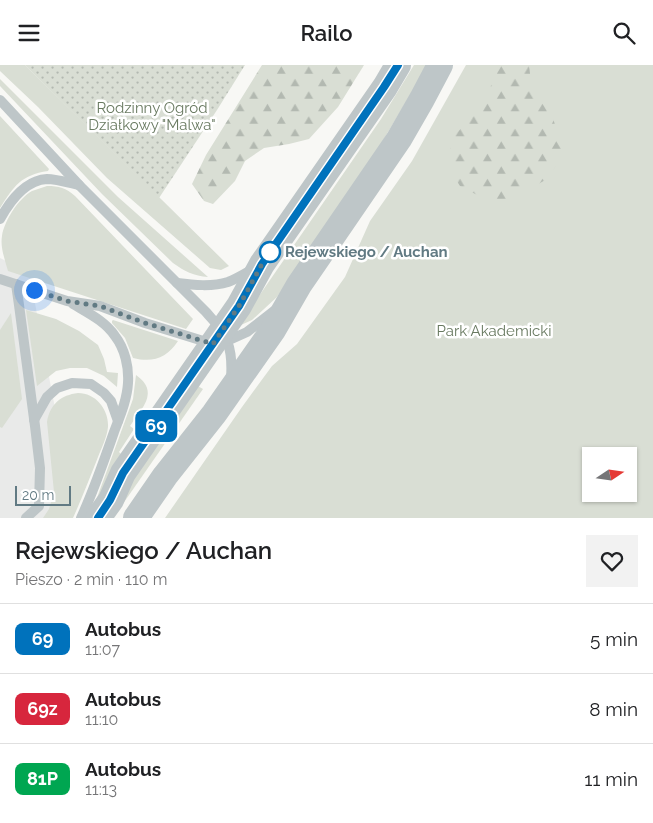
<!DOCTYPE html>
<html lang="pl">
<head>
<meta charset="utf-8">
<style>
	body { margin:0; font-family:Raleway,sans-serif; background:#f2f2f2; color:#202124; height:100vh; display:flex; flex-direction:column; font-size:19px; white-space:nowrap }
	* { box-sizing:border-box; margin:0 }
	p { font-size:16px; color:#757577 }
	.icon { flex:none; width:28px; height:28px; fill:none; stroke:currentColor; stroke-width:2; stroke-linecap:round; stroke-linejoin:round }
	.map { position:relative; height:453px; overflow:hidden }
	.side { display:flex; flex-direction:column; background:#fff; flex:1 }
	.side>* { flex:none }
	.badge { padding:0 10px; border-radius:8px; font-size:18px; line-height:32px }
	.needle { width:32px; rotate:77deg }
	.tools { position:absolute; left:582px; top:382px; display:grid; gap:10px }
	.tools a { display:grid; place-items:center; width:55px; height:55px; border-radius:0px; background:#fff; box-shadow:0 1px 4px #0004; font-size:25px }
	.scale { position:absolute; left:15px; bottom:12px; width:56px; box-sizing:border-box; padding-left:5px; border:2px solid #617a83; border-top:0; font-size:14px; line-height:18px; white-space:nowrap; color:#617a83; -webkit-text-stroke:4px #fff; paint-order:stroke }
	.you { position:absolute; width:25px; height:25px; margin:-12px; border:4px solid #fff; border-radius:50%; background:#1a73e8; box-shadow:0 0 0 8px #1a73e833 }
	.map>.badge { position:absolute; translate:-50% -50%; box-shadow:0 0 0 2px #fff }
	.round { display:grid; place-items:center; flex:none; width:52px; height:52px; border-radius:0px; background:#f2f2f2 }
	.head { display:flex; align-items:center; justify-content:space-between; height:85px; padding:0 15px }
	h1 { font-size:24px; font-weight:600; line-height:38px }
	ul { padding:0; list-style:none }
	li { display:flex; align-items:center; gap:15px; height:70px; padding:0 15px; border-top:1px solid #e0e0e0 }
	li div { flex:1 }
	li b { display:block; font-size:19px }
	li em { font-style:normal }
	li .badge { min-width:55px; font-weight:700; text-align:center }
	header { display:flex; justify-content:space-between; align-items:center; height:65px; padding:0 15px; background:#fff; font-size:22px; font-weight:600 }
	.map>svg:first-child { display:block }
	.built { fill:#e9eae9 }
	.green { fill:#d9ded4; fill-rule:evenodd }
	.forest { fill:url(#forest-firs) }
	.garden { fill:url(#garden-dots) }
	.lines { fill:none; stroke-linecap:round; stroke-linejoin:round }
	.service { stroke:#bec6c8; stroke-width:10 }
	.tertiary { stroke:#bec6c8; stroke-width:26 }
	.line-casing { stroke:#fff; stroke-width:11 }
	.line { stroke:#0072bc; stroke-width:8 }
	.walk { stroke:#617a83; stroke-width:5; stroke-dasharray:0 9 }
	.stop-dot { fill:#fff; stroke:#0072bc; stroke-width:2.5 }
	.labels { text-anchor:middle; dominant-baseline:central; stroke-width:5; stroke-linejoin:round; paint-order:stroke }
	.park-label { font-size:15px; fill:#697a61; stroke:#fff }
	.stop-label { font-size:15px; font-weight:bold; fill:#617a83; stroke:#fff; text-anchor:start }
</style>
</head>
<body>
<header><svg class="icon" aria-label="menu" viewBox="0 0 24 24"><path d="M4 6h16M4 12h16M4 18h16"/></svg>Railo<svg class="icon" aria-label="search" viewBox="0 0 24 24"><circle cx="10" cy="10" r="6"/><path d="M15 15l6 6"/></svg></header>
<div class="map">
<svg width="653" height="453" viewBox="0 0 653 453">
	<defs>
		<pattern id="forest-firs" width="22" height="20" patternUnits="userSpaceOnUse" patternTransform="scale(1.25)"><rect width="22" height="20" fill="#d9ded4"/><path d="M5 1l3.5 6h-7zM16 11l3.5 6h-7z" fill="#b3b9b1"/></pattern>
		<pattern id="garden-dots" width="8" height="8" patternUnits="userSpaceOnUse" patternTransform="scale(1.25)"><rect width="8" height="8" fill="#d9ded4"/><path d="M2 2h.1M6 6h.1" fill="none" stroke="#b3b9b1" stroke-width="1.8" stroke-linecap="round"/></pattern>
	</defs>
	<rect width="100%" height="100%" fill="#f8f8f5"/>
	<!-- built -->
	<polygon class="built" points="0,193 29,207 58,359 67,418 51,453 0,453"/>
	<!-- green -->
	<g class="green">
		<polygon points="0,0 25,0 229,201 221,205 210,203 107,113 38,42 0,6"/>
		<polygon points="414,0 428,0 363,109 277,232 252,255 241,260 241,257 381,54"/>
		<path d="M466 0H653V453H165L242 342 272 301 297 279 345 212 370 156 412 96ZM591 391H629V429H591Z"/>
		<path d="M0 14 118 132 208 212C194 211 184 206 173 198L102 129 0 21Z"/>
		<path d="M0 51 49 104 48 106C21 110 14 121 0 143Z"/>
		<path d="M47 121C59 121 66 123 75 131L193 254 186 264 8 206C5 195 0 182 2 171 4 156 19 133 32 126 37 124 42 123 47 121Z"/>
		<polygon points="26,245 56,254 79,266 98,280 104,294 107,307 118,308 117,322 104,311 87,303 70,303 56,306 37,321"/>
		<polygon points="11,248 22,334 2,363 0,362 0,265"/>
		<path d="M113 255 178 276C167 293 153 298 133 293L125 273 112 258V256Z"/>
		<path d="M136 310C160 327 142 343 130 361L134 364 119 387 123 391 94 441 133 334Z"/>
		<polygon points="196,320 203,324 113,453 104,453"/>
		<path d="M78 328C96 328 109 345 108 362 107 372 102 382 98 392 90 412 82 433 73 453H43L49 444 54 427 47 357C50 339 61 330 78 328Z"/>
	</g>
	<!-- forest -->
	<g class="forest">
		<polygon points="262,0 364,0 338,42 309,74 289,79 264,83 245,96 235,116 213,139 204,136 192,119 206,90"/>
		<polygon points="500,0 529,0 532,26 552,50 564,89 547,114 519,130 498,141 460,121 453,110 450,75 482,41"/>
	</g>
	<!-- garden -->
	<polygon class="garden" points="25,0 245,0 217,45 159,133"/>
	<g class="lines">
		<!-- service -->
		<g class="service">
			<path d="M0 35 79 120 206 247C211 253 217 259 221 265 232 280 232 298 231 315"/>
			<path d="M0 154C10 136 25 115 47 114 56 114 70 118 79 120"/>
			<polyline points="0,214 67,236 100,241 145,258 213,279 227,276 247,267 274,246"/>
			<path d="M177 218C193 220 212 222 228 217 236 214 244 209 253 204"/>
			<polyline points="16,219 19,240 35,361 40,403 39,441 26,453"/>
			<path d="M73 239C88 248 105 256 115 271 125 284 129 302 128 318 127 335 120 351 114 367 104 396 94 425 81 453"/>
			<polyline points="34,355 47,332 57,323 72,318 91,319 104,328 111,336 118,356"/>
		</g>
		<!-- tertiary -->
		<g class="tertiary">
			<polyline points="98,453 111,435 123,408 239,241 262,199 385,22 398,0"/>
			<polyline points="136,453 165,411 214,349 273,265 299,220 399,74 422,34 440,0"/>
		</g>
	</g>
	<g class="lines">
		<!-- line casing -->
		<g class="line-casing">
			<polyline id="line" points="98,453 110,435 123,408 239,241 262,199 384,22 398,0"/>
		</g>
		<!-- line -->
		<use href="#line" class="line"/>
		<!-- walk -->
		<polyline class="walk" points="34,225 67,236 100,241 145,258 213,279 239,241 262,199 273,184 270,187"/>
	</g>
	<!-- markers -->
	<circle class="stop-dot" cx="270" cy="187" r="10"/>
	<g class="labels">
		<!-- park labels -->
		<g class="park-label">
			<text x="152" y="43">Rodzinny Ogród<tspan x="152" dy="17">Działkowy "Malwa"</tspan></text>
			<text x="494" y="266">Park Akademicki</text>
		</g>
		<!-- stop labels -->
		<g class="stop-label">
			<text x="285" y="187">Rejewskiego / Auchan</text>
		</g>
	</g>
</svg>
<div class="tools">
<a><svg class="needle" viewBox="-14 -14 28 28"><path d="M0-13l5 13h-10z" fill="#e53935"/><path d="M0 13l5-13h-10z" fill="#757577"/></svg></a>
</div>
<div class="scale">20 m</div>
<div class="you" style="left:34px;top:225px"></div>
<b class="badge" style="left:156px;top:361px;background:#0072bc;color:#fff">69</b>
</div>
<section class="side">
<div class="head"><div><h1>Rejewskiego / Auchan</h1><p>Pieszo · 2 min · 110 m</p></div><a class="round"><svg class="icon" aria-label="heart" viewBox="0 0 24 24"><path d="M12 20l-8-8c-3-5 5-10 8-4 3-6 11-1 8 4z"/></svg></a></div>
<ul>
<li><span class="badge" style="background:#0072bc;color:#fff">69</span><div><b>Autobus</b><p>11:07</p></div><em>5 min</em></li>
<li><span class="badge" style="background:#d7263d;color:#fff">69z</span><div><b>Autobus</b><p>11:10</p></div><em>8 min</em></li>
<li><span class="badge" style="background:#00a651;color:#fff">81P</span><div><b>Autobus</b><p>11:13</p></div><em>11 min</em></li>
</ul>
</section>
</body>
</html>
